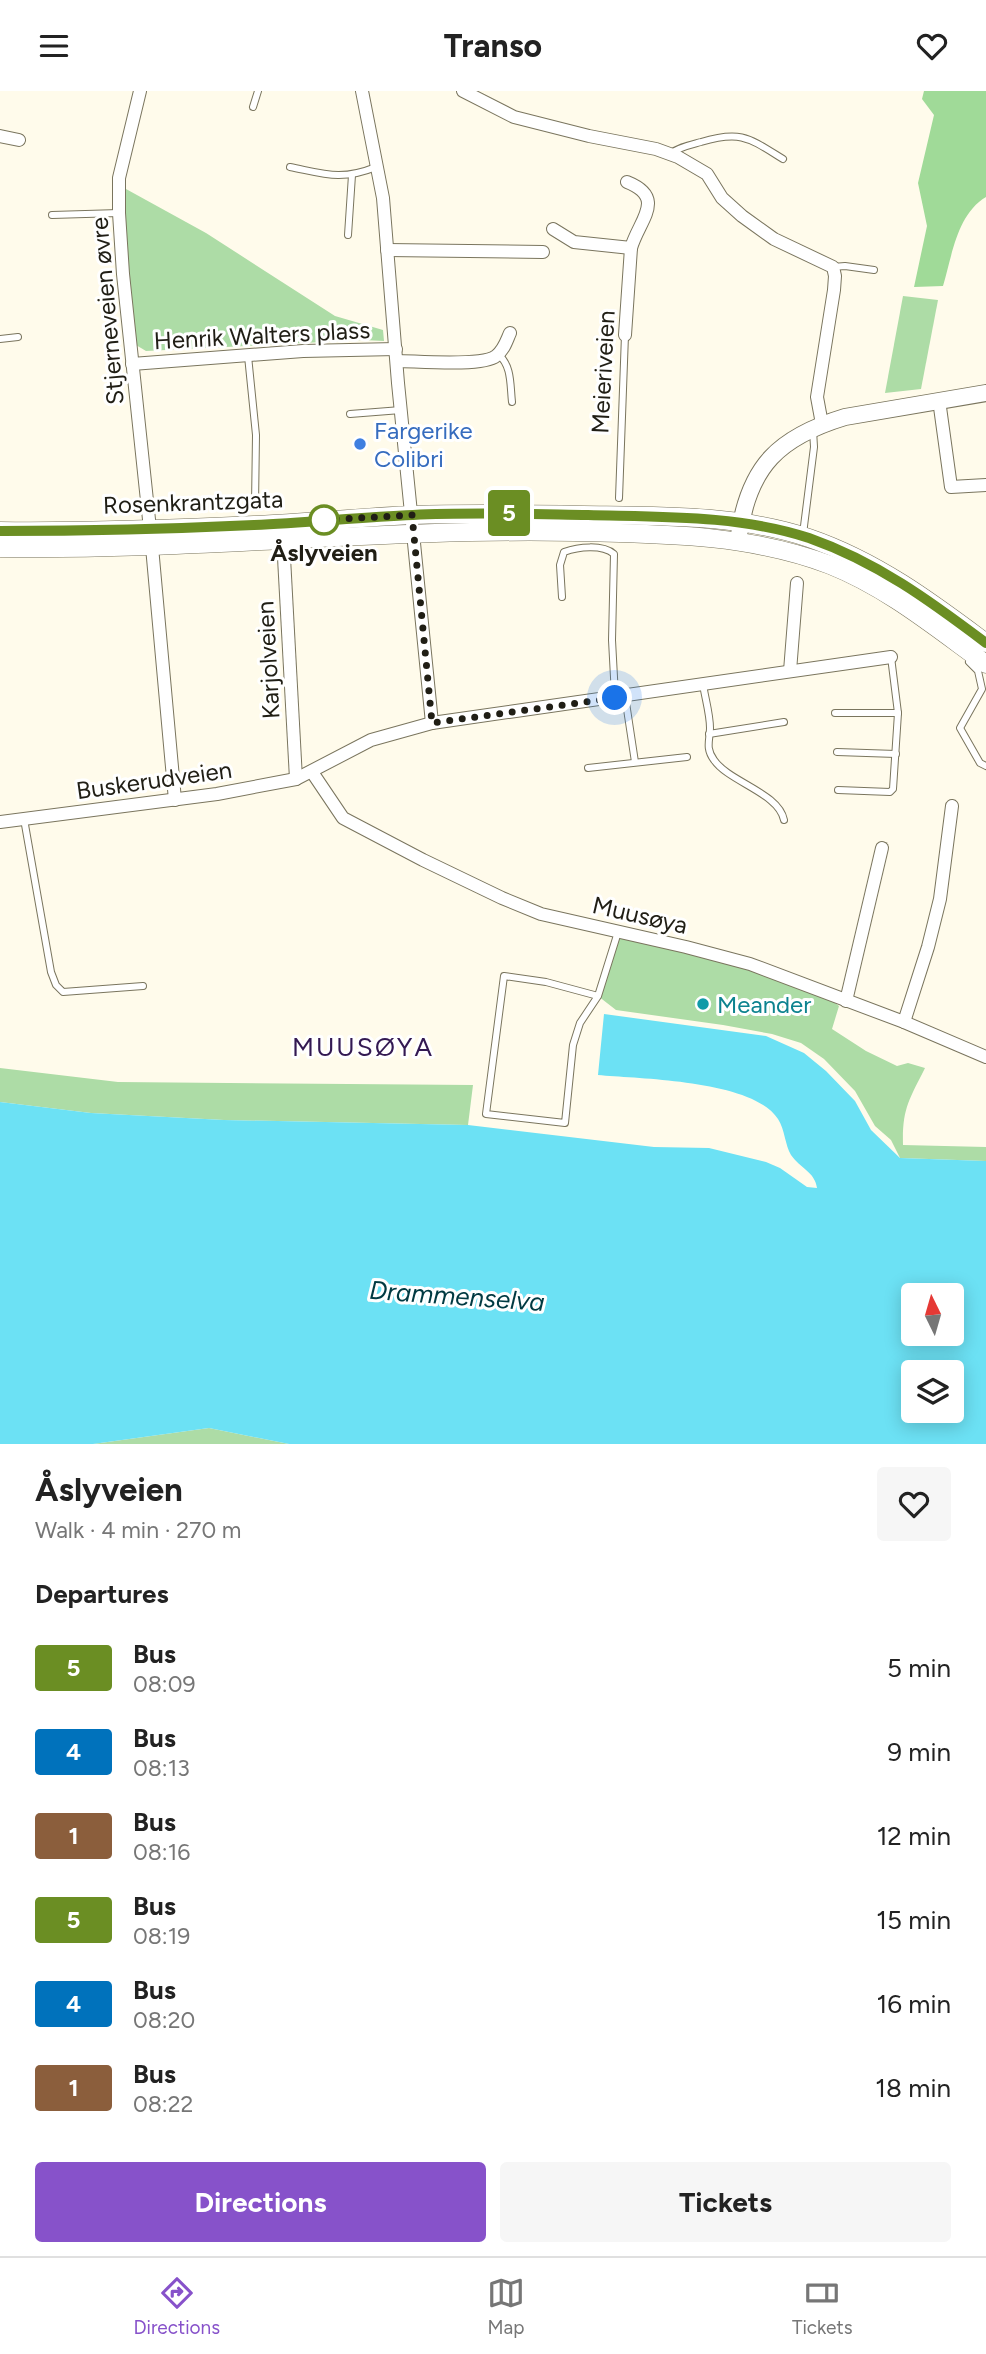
<!DOCTYPE html>
<html lang="en">
<head>
<meta charset="utf-8">
<style>
	body { margin:0; font-family:Figtree,sans-serif; background:#f6f6f6; color:#222; height:100vh; display:flex; flex-direction:column; font-size:26px; white-space:nowrap }
	* { box-sizing:border-box; margin:0 }
	p { font-size:23px; color:#767676 }
	.icon { flex:none; width:38px; height:38px; fill:none; stroke:currentColor; stroke-width:2; stroke-linecap:round; stroke-linejoin:round }
	.map { position:relative; height:1353px; overflow:hidden }
	.side { display:flex; flex-direction:column; background:#fff; flex:1 }
	.side>* { flex:none }
	.badge { padding:0 14px; border-radius:5px; font-size:24px; line-height:46px }
	.needle { width:46px; rotate:355deg }
	.tools { position:absolute; left:901px; top:1192px; display:grid; gap:14px }
	.tools a { display:grid; place-items:center; width:63px; height:63px; border-radius:7px; background:#fff; box-shadow:0 4px 18px #0003; font-size:35px }
	.you { position:absolute; width:35px; height:35px; margin:-18px; border:5px solid #fff; border-radius:50%; background:#1a73e8; box-shadow:0 0 0 10px #1a73e833 }
	.map>.badge { position:absolute; translate:-50% -50%; box-shadow:0 0 0 4px #fff }
	h2 { padding:0 35px; font-size:26px; line-height:63px }
	.round { display:grid; place-items:center; flex:none; width:74px; height:74px; border-radius:7px; background:#f6f6f6 }
	.summary { display:flex; align-items:center; justify-content:space-between; height:119px; padding:0 35px }
	h1 { font-size:33px; font-weight:700; line-height:52px }
	.cta { display:flex; gap:14px; margin-top:auto; padding:14px 35px }
	.cta a { flex:1; height:80px; border-radius:7px; background:#8752ca; color:#fff; font-size:28px; font-weight:700; line-height:80px; text-align:center }
	.cta a+a { background:#f6f6f6; color:#222 }
	ul { padding:0; list-style:none }
	li { display:flex; align-items:center; gap:21px; height:84px; padding:0 35px }
	li div { flex:1 }
	li b { display:block; font-size:26px }
	li em { font-style:normal }
	li .badge { min-width:77px; font-weight:700; text-align:center }
	header { display:flex; justify-content:space-between; align-items:center; height:91px; padding:0 35px; background:#fff; font-size:32px; font-weight:700 }
	.dock { display:flex; justify-content:space-around; align-items:center; height:98px; border-top:2px solid #e0e0e0; background:#fff; font-size:19px; color:#767676 }
	.dock a { display:grid; justify-items:center; gap:4px }
	.dock .current { color:#8752ca }
	.map>svg:first-child { display:block }
	.green { fill:#addca6 }
	.forest { fill:#a0da98 }
	.water { fill:#6ce1f4; fill-rule:evenodd }
	.lines { fill:none; stroke-linecap:round; stroke-linejoin:round }
	.service-casing { stroke:#7a755e; stroke-width:8 }
	.minor-casing { stroke:#7a755e; stroke-width:14 }
	.secondary-casing { stroke:#7a755e; stroke-width:18 }
	.primary-casing { stroke:#7a755e; stroke-width:19 }
	.service { stroke:#fff; stroke-width:6 }
	.minor { stroke:#fff; stroke-width:12 }
	.secondary { stroke:#fff; stroke-width:16 }
	.primary { stroke:#fff; stroke-width:18 }
	.line-casing { stroke:#fff; stroke-width:16 }
	.line { stroke:#6b8e23; stroke-width:10 }
	.walk { stroke:#201e15; stroke-width:7; stroke-dasharray:0 12.6 }
	.shop-dot { fill:#3f7fe0; stroke:#fff; stroke-width:2.5 }
	.stop-dot { fill:#fff; stroke:#6b8e23; stroke-width:3.5 }
	.culture-dot { fill:#0f9aa8; stroke:#fff; stroke-width:2.5 }
	.labels { text-anchor:middle; dominant-baseline:central; stroke-width:6; stroke-linejoin:round; paint-order:stroke }
	.street-label { font-size:24px; fill:#201e15; stroke:#fff }
	.shop-label { font-size:24px; fill:#366cbe; stroke:#fff; text-anchor:start }
	.stop-label { font-size:24px; font-weight:bold; fill:#201e15; stroke:#fff }
	.culture-label { font-size:24px; fill:#0d838f; stroke:#fff; text-anchor:start }
	.neighbourhood-label { font-size:26px; letter-spacing:2px; fill:#331952; stroke:#fff }
	.water-label { font-size:26px; font-style:italic; fill:#003a42; stroke:#fff }
</style>
</head>
<body>
<header><svg class="icon" aria-label="menu" viewBox="0 0 24 24"><path d="M4 6h16M4 12h16M4 18h16"/></svg>Transo<svg class="icon" aria-label="heart" viewBox="0 0 24 24"><path d="M12 20l-8-8c-3-5 5-10 8-4 3-6 11-1 8 4z"/></svg></header>
<div class="map">
<svg width="986" height="1353" viewBox="0 0 986 1353">
	<rect width="100%" height="100%" fill="#fffbeb"/>
	<!-- green -->
	<g class="green">
		<polygon points="126,98 206,142 335,225 383,239 384,250 363,249 146,260 136,254 123,130"/>
		<polygon points="903,205 938,209 921,298 885,302"/>
		<path d="M618 841 686 856 821 901 839 915 832 938 866 960 897 975 908 972 925 977C909 1009 902 1018 903 1054L986 1056V1070L900 1067 891 1049 875 1035 855 1000 824 968 801 952 772 943 723 934 616 919 598 905Z"/>
		<polygon points="0,977 118,991 473,994 468,1034 224,1029 91,1022 0,1011"/>
		<polygon points="209,1337 289,1353 93,1353"/>
	</g>
	<!-- forest -->
	<path class="forest" d="M924 0H986V106C957 123 952 165 943 195L914 196 927 135 918 92 934 24 922 8Z"/>
	<!-- water -->
	<path class="water" d="M604 923 766 945 804 962 826 980 855 1010 871 1039 900 1067 986 1070V1353H289L209 1337 93 1353H0V1011L91 1022 224 1029 468 1034 654 1056 709 1057 766 1071 780 1077 807 1096 817 1097C815 1081 800 1077 791 1064 785 1054 785 1039 778 1028 753 989 641 988 598 984ZM914 1204H952V1242H914ZM914 1281H952V1320H914Z"/>
	<g class="lines">
		<!-- service casing -->
		<g class="service-casing">
			<g id="service">
				<polyline points="253,16 258,0"/>
				<path d="M670 63C679 56 690 54 701 51 741 39 749 47 783 68"/>
				<path d="M290 76C325 83 341 90 376 76"/>
				<polyline points="52,124 119,122"/>
				<polyline points="348,144 352,84"/>
				<polyline points="833,176 845,175 874,179"/>
				<polyline points="0,248 18,246"/>
				<path d="M498 263C512 275 510 293 512 311"/>
				<polyline points="248,265 256,344 255,414"/>
				<polyline points="350,323 401,319"/>
				<polyline points="619,407 625,244"/>
				<polyline points="803,443 814,356 813,339"/>
				<path d="M562 506 560 474 564 461C578 456 602 453 614 463L612 549 615 605"/>
				<polyline points="969,571 978,580 982,598 960,637 980,672 986,675"/>
				<path d="M703 593C705 607 710 623 710 637 710 649 705 657 714 669 729 691 779 702 784 729"/>
				<polyline points="625,605 635,671"/>
				<polyline points="835,622 898,622"/>
				<polyline points="709,643 784,631"/>
				<polyline points="837,661 896,663"/>
				<polyline points="588,677 687,666"/>
				<polyline points="838,699 890,701 893,698 898,622 891,566"/>
				<polyline points="24,728 51,881 56,894 63,901 143,895"/>
				<polyline points="598,905 546,891 504,885 486,1023 565,1032 573,954 580,932 598,905 618,841"/>
			</g>
		</g>
		<!-- minor casing -->
		<g class="minor-casing">
			<g id="minor">
				<polyline points="140,0 119,87 119,122 123,183 150,438"/>
				<polyline points="362,0 383,107 398,292 432,632"/>
				<polyline points="463,0 514,26 589,45 656,58 678,66 707,83 722,107 742,125 774,148 833,176 835,185 834,199 817,306 822,333"/>
				<polyline points="0,45 19,49"/>
				<polyline points="553,138 574,151 631,157"/>
				<polyline points="387,159 543,161"/>
				<path d="M625 244 631 157C639 129 667 107 627 91"/>
				<path d="M397 270C416 270 482 276 496 265 504 259 506 251 510 242"/>
				<polyline points="132,273 303,260 396,258"/>
				<polyline points="939,309 951,396 986,394"/>
				<polyline points="283,448 296,688"/>
				<polyline points="152,456 175,709"/>
				<polyline points="790,580 797,492"/>
				<polyline points="312,681 343,727 423,769 502,807 541,823 686,856 750,873 904,931 986,966"/>
				<polyline points="0,731 217,703 296,688 371,649 432,632 891,566"/>
				<polyline points="846,910 882,757"/>
				<polyline points="904,931 928,856 940,808 952,715"/>
			</g>
		</g>
		<!-- secondary casing -->
		<g class="secondary-casing">
			<path id="secondary" d="M739 444C749 375 779 346 845 326L986 302"/>
		</g>
		<!-- primary casing -->
		<g class="primary-casing">
			<g id="primary">
				<path d="M0 440C85 441 170 438 254 434 307 432 360 426 413 424 470 422 526 423 583 424 658 425 737 423 809 447 876 470 930 510 986 552"/>
				<path d="M0 457C192 460 383 437 575 441 662 443 749 443 830 474 888 497 936 537 986 573"/>
			</g>
		</g>
		<!-- service -->
		<use href="#service" class="service"/>
		<!-- minor -->
		<use href="#minor" class="minor"/>
		<!-- secondary -->
		<use href="#secondary" class="secondary"/>
		<!-- primary -->
		<use href="#primary" class="primary"/>
	</g>
	<g class="lines">
		<!-- line casing -->
		<g class="line-casing">
			<path id="line" d="M0 440C85 440 170 438 254 434 307 432 360 426 413 424 472 421 530 423 588 424 661 426 739 424 809 447 877 471 929 509 986 552"/>
		</g>
		<!-- line -->
		<use href="#line" class="line"/>
		<!-- walk -->
		<polyline class="walk" points="324,429 412,424 432,632 615,607"/>
	</g>
	<!-- markers -->
	<circle class="shop-dot" cx="360" cy="353" r="7"/>
	<circle class="stop-dot" cx="324" cy="429" r="14"/>
	<circle class="culture-dot" cx="703" cy="913" r="7"/>
	<g class="labels">
		<!-- street labels -->
		<g class="street-label">
			<text transform="translate(107 220) rotate(-95)">Stjerneveien øvre</text>
			<text transform="translate(262 244) rotate(-3)">Henrik Walters plass</text>
			<text transform="translate(603 281) rotate(-87)">Meieriveien</text>
			<text transform="translate(193 411) rotate(-2)">Rosenkrantzgata</text>
			<text transform="translate(268 569) rotate(-93)">Karjolveien</text>
			<text transform="translate(154 689) rotate(-8)">Buskerudveien</text>
			<text transform="translate(640 824) rotate(13)">Muusøya</text>
		</g>
		<!-- shop labels -->
		<g class="shop-label">
			<text x="374" y="339">Fargerike<tspan x="374" dy="28">Colibri</tspan></text>
		</g>
		<!-- stop labels -->
		<g class="stop-label">
			<text x="324" y="461">Åslyveien</text>
		</g>
		<!-- culture labels -->
		<g class="culture-label">
			<text x="717" y="913">Meander</text>
		</g>
		<!-- neighbourhood labels -->
		<g class="neighbourhood-label">
			<text x="363" y="956">MUUSØYA</text>
		</g>
		<!-- water labels -->
		<g class="water-label">
			<text transform="translate(457 1205) rotate(4)">Drammenselva</text>
		</g>
	</g>
</svg>
<div class="tools">
<a><svg class="needle" viewBox="-14 -14 28 28"><path d="M0-13l5 13h-10z" fill="#e53935"/><path d="M0 13l5-13h-10z" fill="#767676"/></svg></a>
<a><svg class="icon" aria-label="layers" viewBox="0 0 24 24"><path d="M12 4l9 5-9 5-9-5zM3 14l9 5 9-5"/></svg></a>
</div>
<div class="you" style="left:615px;top:607px"></div>
<b class="badge" style="left:509px;top:422px;background:#6b8e23;color:#fff">5</b>
</div>
<section class="side">
<div class="summary"><div><h1>Åslyveien</h1><p>Walk · 4 min · 270 m</p></div><a class="round"><svg class="icon" aria-label="heart" viewBox="0 0 24 24"><path d="M12 20l-8-8c-3-5 5-10 8-4 3-6 11-1 8 4z"/></svg></a></div>
<h2>Departures</h2>
<ul>
<li><span class="badge" style="background:#6b8e23;color:#fff">5</span><div><b>Bus</b><p>08:09</p></div><em>5 min</em></li>
<li><span class="badge" style="background:#0072bc;color:#fff">4</span><div><b>Bus</b><p>08:13</p></div><em>9 min</em></li>
<li><span class="badge" style="background:#8b5e3c;color:#fff">1</span><div><b>Bus</b><p>08:16</p></div><em>12 min</em></li>
<li><span class="badge" style="background:#6b8e23;color:#fff">5</span><div><b>Bus</b><p>08:19</p></div><em>15 min</em></li>
<li><span class="badge" style="background:#0072bc;color:#fff">4</span><div><b>Bus</b><p>08:20</p></div><em>16 min</em></li>
<li><span class="badge" style="background:#8b5e3c;color:#fff">1</span><div><b>Bus</b><p>08:22</p></div><em>18 min</em></li>
</ul>
<div class="cta"><a>Directions</a><a>Tickets</a></div>
</section>
<nav class="dock">
<a class="current"><svg class="icon" aria-label="directions" viewBox="0 0 24 24"><path d="M12 3l9 9-9 9-9-9zM9 14v-3h6M13 9l2 2-2 2"/></svg>Directions</a>
<a><svg class="icon" aria-label="map" viewBox="0 0 24 24"><path d="M3 6l6-2 6 2 6-2v14l-6 2-6-2-6 2zM9 4v14M15 6v14"/></svg>Map</a>
<a><svg class="icon" aria-label="tickets" viewBox="0 0 24 24"><path d="M3 7h18v10H3zM15 7v10"/></svg>Tickets</a>
</nav>
</body>
</html>
